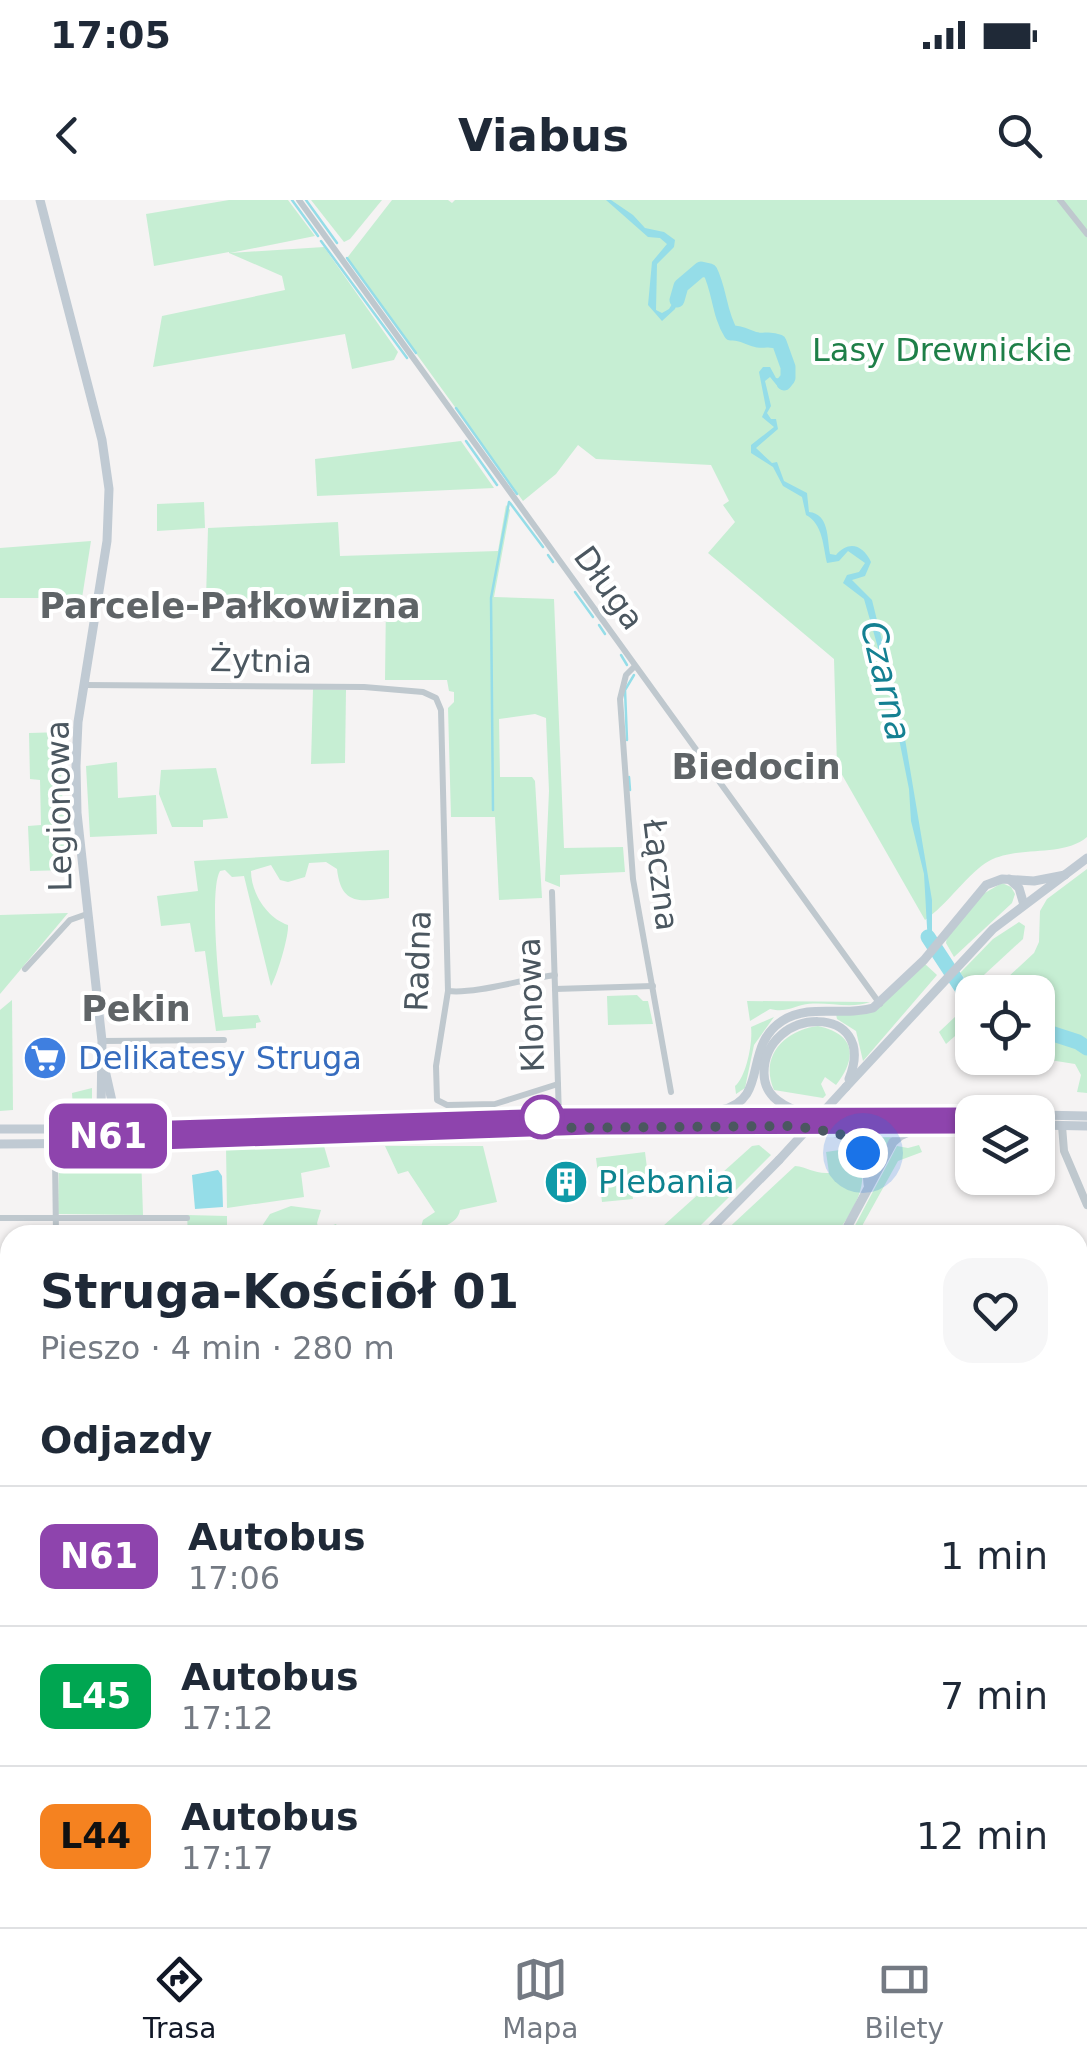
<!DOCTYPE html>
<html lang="pl">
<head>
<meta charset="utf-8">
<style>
	body { margin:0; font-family:"DejaVu Sans",sans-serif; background:#f6f6f7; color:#1f2937; height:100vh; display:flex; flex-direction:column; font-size:38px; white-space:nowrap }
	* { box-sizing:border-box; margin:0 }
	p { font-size:32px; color:#747a83 }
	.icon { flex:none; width:55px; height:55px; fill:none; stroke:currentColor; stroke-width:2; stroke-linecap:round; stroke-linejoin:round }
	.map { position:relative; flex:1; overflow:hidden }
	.sheet { position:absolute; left:0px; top:1025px; width:1088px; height:702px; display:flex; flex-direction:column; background:#fff; border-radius:30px 30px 0 0; box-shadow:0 2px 8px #0004 }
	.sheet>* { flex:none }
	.badge { padding:0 20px; border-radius:15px; font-size:35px; line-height:65px }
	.controls { position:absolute; left:955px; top:775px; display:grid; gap:20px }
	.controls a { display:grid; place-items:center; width:100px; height:100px; border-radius:20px; background:#fff; box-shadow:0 2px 8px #0004; font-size:50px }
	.you { position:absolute; width:50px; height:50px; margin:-25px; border:8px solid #fff; border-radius:50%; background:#1a73e8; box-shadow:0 0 0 15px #1a73e833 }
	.map>.badge { position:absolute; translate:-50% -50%; box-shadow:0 0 0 5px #fff }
	h2 { padding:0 40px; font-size:38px; line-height:90px }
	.round { display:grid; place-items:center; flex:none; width:105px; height:105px; border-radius:30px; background:#f6f6f7 }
	.summary { display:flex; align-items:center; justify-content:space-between; height:170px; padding:0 40px }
	h1 { font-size:48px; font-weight:800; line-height:75px }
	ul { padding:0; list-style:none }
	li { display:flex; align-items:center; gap:30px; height:140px; padding:0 40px; border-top:2px solid #e0e1e3 }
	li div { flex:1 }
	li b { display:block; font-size:38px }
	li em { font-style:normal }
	li .badge { min-width:110px; font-weight:700; text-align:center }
	.status { display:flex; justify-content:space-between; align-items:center; height:70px; padding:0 50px; background:#fff; direction:ltr }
	.status svg { height:28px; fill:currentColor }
	header { display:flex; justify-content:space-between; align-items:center; height:130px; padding:0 40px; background:#fff; font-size:45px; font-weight:800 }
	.dock { display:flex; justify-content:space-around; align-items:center; height:140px; border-top:2px solid #e0e1e3; background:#fff; font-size:28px; color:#747a83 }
	.dock a { display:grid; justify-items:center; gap:5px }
	.dock .active { color:#111827 }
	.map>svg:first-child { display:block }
	.green { fill:#c6eed3 }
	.water { fill:#95dde8 }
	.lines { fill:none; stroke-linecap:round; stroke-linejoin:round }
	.stream { stroke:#95dde8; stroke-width:2.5 }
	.river { stroke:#95dde8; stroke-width:15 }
	.minor { stroke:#bfc8ce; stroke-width:6 }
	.tertiary { stroke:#bfc8ce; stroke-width:8 }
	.secondary { stroke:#c0cad3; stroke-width:9 }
	.secondary-bridge { stroke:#c0cad3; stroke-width:9 }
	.line-casing { stroke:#fff; stroke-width:22 }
	.line { stroke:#8e44ad; stroke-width:15 }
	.walk { stroke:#4b5760; stroke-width:10; stroke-dasharray:0 18 }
	.stop-dot { fill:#fff; stroke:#8e44ad; stroke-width:5 }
	.labels { text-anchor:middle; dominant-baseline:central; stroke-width:8; stroke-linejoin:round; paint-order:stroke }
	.park-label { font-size:32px; fill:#1e7f48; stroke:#fff }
	.street-label { font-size:32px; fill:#4b5760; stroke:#fff }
	.shop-label { font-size:32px; fill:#366cbe; stroke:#fff; text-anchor:start }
	.culture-label { font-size:32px; fill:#0d838f; stroke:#fff; text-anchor:start }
	.neighbourhood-label { font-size:35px; font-weight:bold; fill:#5f6467; stroke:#fff }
	.water-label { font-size:35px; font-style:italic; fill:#148092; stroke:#fff }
</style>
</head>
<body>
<div class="status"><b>17:05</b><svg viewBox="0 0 49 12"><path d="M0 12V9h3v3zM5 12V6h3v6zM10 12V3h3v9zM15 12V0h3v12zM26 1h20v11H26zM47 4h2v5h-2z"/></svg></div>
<header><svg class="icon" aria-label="back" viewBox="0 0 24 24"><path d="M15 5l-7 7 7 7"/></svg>Viabus<svg class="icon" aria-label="search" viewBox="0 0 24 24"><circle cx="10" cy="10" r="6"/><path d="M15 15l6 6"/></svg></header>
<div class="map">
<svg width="1087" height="1727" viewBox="0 0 1087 1727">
	<rect width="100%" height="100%" fill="#f5f3f3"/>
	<!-- green -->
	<g class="green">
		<polygon points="229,0 288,0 315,36 230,53 324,47 398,152 394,160 352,169 345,134 153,167 162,116 285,90 282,76 229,53 229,52 154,66 146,14"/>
		<polygon points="311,0 382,0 350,39 344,42"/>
		<path d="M392 0H448L452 3 455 0H1087V637C1062 658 1019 645 989 661 969 672 947 705 925 720L837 566 834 459 708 353 735 322 723 305 729 301 711 265 596 259 578 245 556 274 523 301 347 58Z"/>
		<polygon points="461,241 494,288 317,296 315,259"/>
		<polygon points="204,302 205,328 157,331 157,304"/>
		<polygon points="506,305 510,310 494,397 554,399 564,648 623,647 625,672 560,675 560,687 545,681 549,591 546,518 535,514 499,519 500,577 532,577 535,581 542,698 499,700 495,617 451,617 448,508 454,502 454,492 449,491 447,480 385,480 386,400 206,399 208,328 338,322 340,356 498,351"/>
		<polygon points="91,341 82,398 0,398 0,348"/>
		<polygon points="313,489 346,490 345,563 311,564"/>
		<polygon points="64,532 61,578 68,670 30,671 28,626 41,625 40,580 30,579 29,533"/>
		<polygon points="117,562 118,598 156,595 157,634 90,637 86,566"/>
		<polygon points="216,568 228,618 203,620 203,627 172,627 159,594 161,570"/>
		<path d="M389 650V698C359 702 341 705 337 669L326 662 309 663 305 677 288 682 280 680 271 665 251 671C251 693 267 718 288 725 289 736 277 776 271 786L244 676 232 677 225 670 220 671C209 689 219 791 223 817L258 815 261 822 256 823V828L216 831 205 751 195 752 190 723 161 726 157 696 198 691 194 661Z"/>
		<polygon points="1087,669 1087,893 1077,892 1081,875 1075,864 1037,858 1038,792 992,792 1034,753 1039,742 1040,711 1047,699"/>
		<polygon points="1002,683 1011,687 1015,694 1012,703 954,757 946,743 947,737 983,694"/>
		<polygon points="68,713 0,794 0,715"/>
		<polygon points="1019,722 1025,726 1023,739 972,786 960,773 993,739"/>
		<polygon points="925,764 937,775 863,861 856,831 837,819 836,814 875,811"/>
		<polygon points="637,795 643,801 648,801 653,824 608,825 607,796"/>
		<polygon points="12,800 13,910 0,911 0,810"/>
		<path d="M747 801 870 802C849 810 824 800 802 805 788 809 784 812 770 809L750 821Z"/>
		<polygon points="972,801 972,821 946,844 939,832"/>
		<path d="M774 817 754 845 745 888 736 894 735 886C746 877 753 843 751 827Z"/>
		<path d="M818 826C855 834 858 857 836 885L825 877 821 884 826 895 823 898 774 890C759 856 785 830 818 826Z"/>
		<polygon points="92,888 92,908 73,910 72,893"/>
		<polygon points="848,932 894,932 873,969 864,948"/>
		<polygon points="759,945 771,955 691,1035 653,1035 752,946"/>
		<polygon points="919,945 922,952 898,961 857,1035 850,1035 897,946 908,948"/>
		<polygon points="324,946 330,967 301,973 304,997 227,1008 226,947"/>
		<path d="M385 946H483L497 1002 460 1010C458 1024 439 1029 426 1031L421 1027 423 1020 435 1012 408 971 398 974Z"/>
		<path d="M853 948C875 977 854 1011 835 1035H721L795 966C808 967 814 974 829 973L826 952Z"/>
		<polygon points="645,952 648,976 599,982 596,958"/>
		<polygon points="59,954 141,954 143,1015 58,1014"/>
		<polygon points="631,983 633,999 602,1002 600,986"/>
		<polygon points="291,1006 321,1010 317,1023 319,1030 336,1024 342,1035 256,1035 270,1014"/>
		<polygon points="187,1015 227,1016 227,1035 188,1035"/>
		<polygon points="10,1214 10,1566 0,1570 0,1216"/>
		<polygon points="1087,1267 1087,1656 1078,1662 1078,1385 1086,1379 1083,1372 1078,1376 1078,1272"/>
		<polygon points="10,1580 10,1718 666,1718 669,1727 0,1727 0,1585"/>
		<polygon points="914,1718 1008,1718 1011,1723 1003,1726 918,1727"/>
	</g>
	<!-- water -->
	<g class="water">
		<polygon points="606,0 611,0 633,15 645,28 664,32 675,40 674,47 657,64 656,110 662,113 669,109 677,96 676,90 681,84 683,87 675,109 662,121 648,105 652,62 667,44 660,38 648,37"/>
		<path d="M784 166 792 167 788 186 779 188 770 177 765 181 771 206 767 213 771 219H776L778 229 756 248 772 263 777 262 784 281 807 293 809 312C829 314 827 337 830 354L836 355C849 340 863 345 871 362L865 376 852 380 872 400 902 521 932 700V741L928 745 924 674 911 621 909 589 887 479 864 399 843 383 847 375 859 372 865 363 848 351 839 361 827 363C823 346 823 324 806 315L802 297 783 286 773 267 751 253V245L774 227 762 217 766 208 759 172 763 167H770L776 178 782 179Z"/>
		<polygon points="218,970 222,976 223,1007 195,1009 192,975"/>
	</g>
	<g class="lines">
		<!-- stream -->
		<g class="stream">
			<polyline points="292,0 318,36"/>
			<polyline points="306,0 337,43"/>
			<polyline points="321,41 407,158"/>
			<polyline points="347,58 416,153"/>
			<polyline points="456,208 517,294"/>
			<polyline points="466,241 497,285"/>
			<polyline points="510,303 543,347"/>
			<polyline points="548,355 553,362"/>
			<polyline points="575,392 593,417"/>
			<polyline points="599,425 605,434"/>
			<polyline points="621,455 627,465"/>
			<polyline points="627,540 625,490 634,475"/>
			<polyline points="629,577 630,590"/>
			<polyline points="493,610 491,398 509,302"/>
		</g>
		<!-- river -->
		<g class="river">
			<path d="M677 100 681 86 701 69 710 71C720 91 719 114 731 133 742 132 747 138 758 140 767 141 769 138 779 142L788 167V178L784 183"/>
			<polyline points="928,737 972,804"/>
			<polyline points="1038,829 1078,842 1087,848"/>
		</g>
		<!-- minor -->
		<g class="minor">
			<polyline points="299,0 880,804"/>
			<polyline points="1060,0 1087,34"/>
			<polyline points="634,467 626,475 620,499 633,679 671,892"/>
			<polyline points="84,485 364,487 423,492 436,498 441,510 448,791 436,866 437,900 447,905 495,904 558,884"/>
			<polyline points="552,692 559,917"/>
			<polyline points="25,769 70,720 87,714"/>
			<polyline points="555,789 653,786"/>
			<path d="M448 791C477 794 523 779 555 775"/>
			<polyline points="102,841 224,840"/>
			<polyline points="55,958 56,1035"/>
			<polyline points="0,1018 187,1018"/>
			<polyline points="0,1167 10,1166"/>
			<polyline points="676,1718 682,1727"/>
		</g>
		<!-- tertiary -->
		<polyline class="tertiary" points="1062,926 1064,951 1087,1005"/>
		<!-- secondary -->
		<g class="secondary">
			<polyline points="40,0 102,240 109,289 107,341 78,522 76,566 77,613 102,841 101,913 107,931"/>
			<polyline points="1009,679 1019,688 1024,705"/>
			<polyline points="105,870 114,910 107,929"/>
			<polyline points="846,887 993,729 1087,658"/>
			<path d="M721 910C770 900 742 847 782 821 810 803 843 817 873 808L924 760 986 685 1002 679 1034 681 1065 675"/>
			<path d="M797 911C779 904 764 894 764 873 764 805 880 802 849 879"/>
			<polyline points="1038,915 1087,916"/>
			<polyline points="1038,925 1087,926"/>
			<polyline points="0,929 107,929 559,917 972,915"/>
			<path d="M828 931C858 936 867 956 868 984"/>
			<polyline points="0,944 130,943 590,927 972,926"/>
			<polyline points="705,1035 779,960"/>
			<polyline points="843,1035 893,942 900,936 916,929"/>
			<polyline points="0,1578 10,1573"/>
		</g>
		<!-- secondary-bridge -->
		<polyline class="secondary-bridge" points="779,960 846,887"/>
	</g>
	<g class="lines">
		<!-- line casing -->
		<g class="line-casing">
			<polyline id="line" points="972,915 559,916 107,930 108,943 130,943 590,927 972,926"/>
		</g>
		<!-- line -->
		<use href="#line" class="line"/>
		<!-- walk -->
		<polyline class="walk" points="542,917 548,928 794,926 838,933 856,944 863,953"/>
	</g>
	<!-- icons -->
	<defs>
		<g id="supermarket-disc" transform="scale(2.25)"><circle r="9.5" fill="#3f7fe0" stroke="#fff"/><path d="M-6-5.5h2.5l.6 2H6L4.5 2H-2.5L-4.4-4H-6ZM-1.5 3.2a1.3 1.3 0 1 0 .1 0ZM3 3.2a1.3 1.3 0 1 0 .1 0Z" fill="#fff"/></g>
		<g id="building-disc" transform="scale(2.25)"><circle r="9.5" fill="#0f9aa8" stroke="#fff"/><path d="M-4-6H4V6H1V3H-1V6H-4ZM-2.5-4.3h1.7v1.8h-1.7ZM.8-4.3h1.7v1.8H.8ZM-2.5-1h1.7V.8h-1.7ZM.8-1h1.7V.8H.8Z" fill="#fff"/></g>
	</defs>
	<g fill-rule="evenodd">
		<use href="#supermarket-disc" x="45" y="858"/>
		<use href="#building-disc" x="566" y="982"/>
	</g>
	<!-- markers -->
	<circle class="stop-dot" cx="542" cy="917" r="20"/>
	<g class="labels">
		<!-- park labels -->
		<g class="park-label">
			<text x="942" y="150">Lasy Drewnickie</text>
		</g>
		<!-- street labels -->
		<g class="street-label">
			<text transform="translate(609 388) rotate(54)">Długa</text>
			<text transform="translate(261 461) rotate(1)">Żytnia</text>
			<text transform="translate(59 606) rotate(-91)">Legionowa</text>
			<text transform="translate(661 675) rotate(83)">Łączna</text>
			<text transform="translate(418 761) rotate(-88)">Radna</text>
			<text transform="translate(531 805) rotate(-92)">Klonowa</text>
		</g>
		<!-- shop labels -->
		<g class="shop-label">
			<text x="78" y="858">Delikatesy Struga</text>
		</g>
		<!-- culture labels -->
		<g class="culture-label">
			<text x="598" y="982">Plebania</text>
		</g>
		<!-- neighbourhood labels -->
		<g class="neighbourhood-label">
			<text x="230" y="406">Parcele-Pałkowizna</text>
			<text x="756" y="567">Biedocin</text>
			<text x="136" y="809">Pekin</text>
		</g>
		<!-- water labels -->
		<g class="water-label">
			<text transform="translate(886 481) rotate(77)">Czarna</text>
		</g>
	</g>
</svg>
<div class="controls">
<a><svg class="icon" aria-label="locate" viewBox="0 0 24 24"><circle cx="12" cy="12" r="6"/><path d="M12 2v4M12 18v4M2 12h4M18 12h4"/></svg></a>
<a><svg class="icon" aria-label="layers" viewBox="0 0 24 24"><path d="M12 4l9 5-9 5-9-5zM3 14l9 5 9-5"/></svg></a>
</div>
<div class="you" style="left:863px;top:953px"></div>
<b class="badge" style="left:108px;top:936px;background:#8e44ad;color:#fff">N61</b>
<section class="sheet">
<div class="summary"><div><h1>Struga-Kościół 01</h1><p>Pieszo · 4 min · 280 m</p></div><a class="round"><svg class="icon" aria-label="heart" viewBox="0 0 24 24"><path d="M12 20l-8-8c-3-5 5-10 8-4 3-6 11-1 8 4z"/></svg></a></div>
<h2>Odjazdy</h2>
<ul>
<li><span class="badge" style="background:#8e44ad;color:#fff">N61</span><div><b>Autobus</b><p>17:06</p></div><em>1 min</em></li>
<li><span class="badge" style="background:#00a651;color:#fff">L45</span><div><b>Autobus</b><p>17:12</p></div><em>7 min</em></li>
<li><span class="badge" style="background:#f58220;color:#111">L44</span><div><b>Autobus</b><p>17:17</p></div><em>12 min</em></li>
</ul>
</section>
</div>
<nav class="dock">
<a class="active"><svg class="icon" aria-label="directions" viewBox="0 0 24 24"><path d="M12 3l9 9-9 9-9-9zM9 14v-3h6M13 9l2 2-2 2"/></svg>Trasa</a>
<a><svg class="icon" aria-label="map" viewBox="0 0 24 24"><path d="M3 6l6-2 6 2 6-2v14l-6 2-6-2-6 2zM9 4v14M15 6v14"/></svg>Mapa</a>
<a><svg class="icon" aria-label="tickets" viewBox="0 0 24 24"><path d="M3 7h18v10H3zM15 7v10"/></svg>Bilety</a>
</nav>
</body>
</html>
